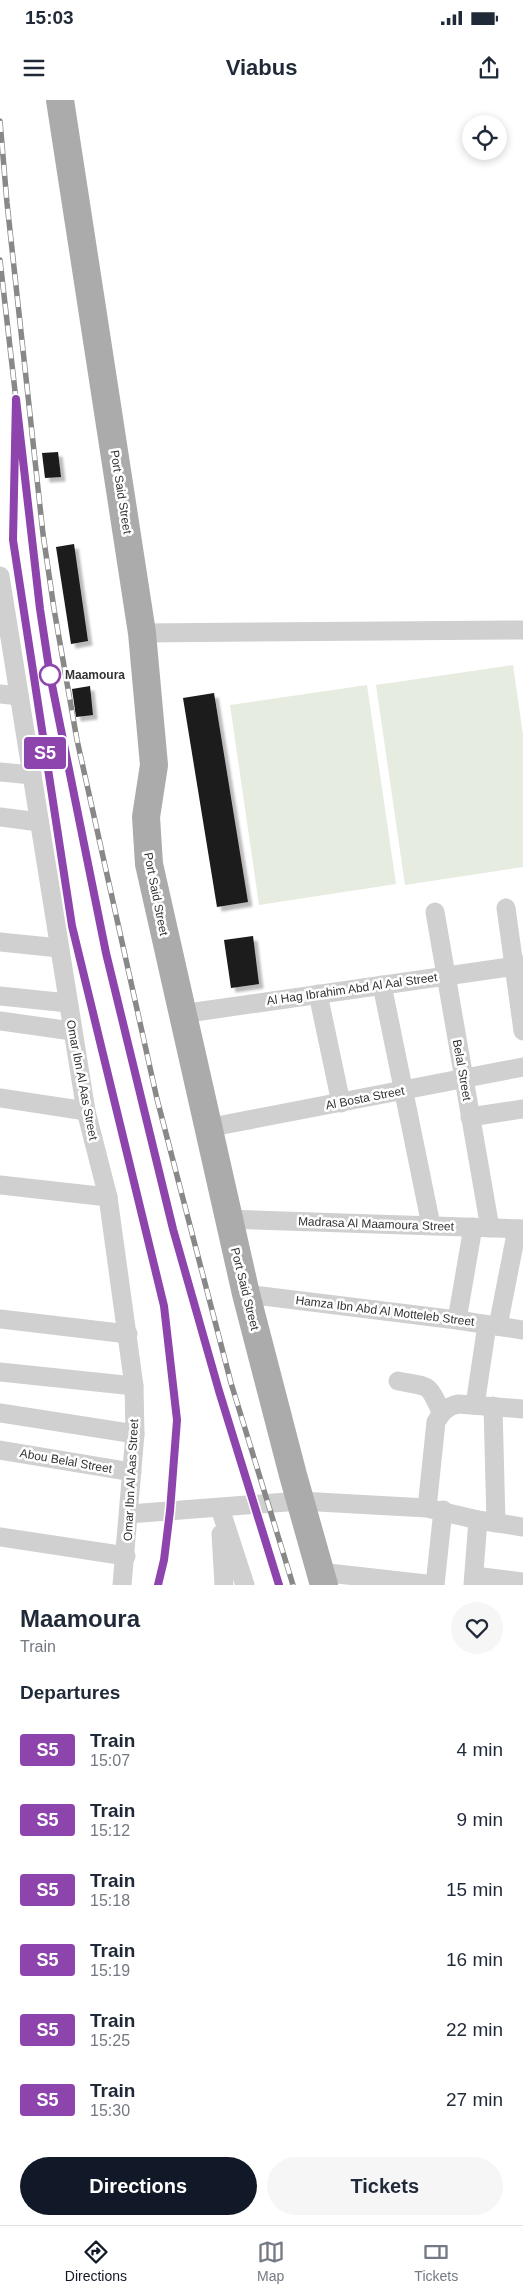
<!DOCTYPE html>
<html lang="en">
<head>
<meta charset="utf-8">
<style>
	body { margin:0; font-family:Helvetica,sans-serif; background:#f6f6f7; color:#1f2937; height:100vh; display:flex; flex-direction:column; font-size:19px; white-space:nowrap }
	* { box-sizing:border-box; margin:0 }
	p { font-size:16px; color:#747a83 }
	.icon { flex:none; width:28px; height:28px; fill:none; stroke:currentColor; stroke-width:2; stroke-linecap:round; stroke-linejoin:round }
	.map { position:relative; height:1485px; overflow:hidden }
	.side { display:flex; flex-direction:column; background:#fff; flex:1 }
	.side>* { flex:none }
	.badge { padding:0 10px; border-radius:4px; font-size:18px; line-height:32px }
	.controls { position:absolute; left:462px; top:15px; display:grid; gap:10px }
	.controls a { display:grid; place-items:center; width:45px; height:45px; border-radius:50%; background:#fff; box-shadow:0 2px 8px #0003; font-size:25px }
	.map>.badge { position:absolute; translate:-50% -50%; box-shadow:0 0 0 2px #fff }
	h2 { padding:0 20px; font-size:19px; line-height:45px }
	.round { display:grid; place-items:center; flex:none; width:52px; height:52px; border-radius:26px; background:#f6f6f7 }
	.summary { display:flex; align-items:center; justify-content:space-between; height:85px; padding:0 20px }
	h1 { font-size:24px; font-weight:600; line-height:38px }
	.cta { display:flex; gap:10px; margin-top:auto; padding:10px 20px }
	.cta a { flex:1; height:58px; border-radius:30px; background:#111827; color:#fff; font-size:20px; font-weight:600; line-height:58px; text-align:center }
	.cta a+a { background:#f6f6f7; color:#1f2937 }
	ul { padding:0; list-style:none }
	li { display:flex; align-items:center; gap:15px; height:70px; padding:0 20px }
	li div { flex:1 }
	li b { display:block; font-size:19px }
	li em { font-style:normal }
	li .badge { min-width:55px; font-weight:700; text-align:center }
	.status { display:flex; justify-content:space-between; align-items:center; height:35px; padding:0 25px; background:#fff; direction:ltr }
	.status svg { height:14px; fill:currentColor }
	header { display:flex; justify-content:space-between; align-items:center; height:65px; padding:0 20px; background:#fff; font-size:22px; font-weight:600 }
	.tab-bar { display:flex; justify-content:space-around; align-items:center; height:70px; border-top:1px solid #e0e1e3; background:#fff; font-size:14px; color:#747a83 }
	.tab-bar a { display:grid; justify-items:center; gap:2px }
	.tab-bar .on { color:#111827 }
	.map>svg:first-child { display:block }
	.grass { fill:#e6ecdf }
	.building { fill:#1a1a1a; filter:url(#shadow) }
	.lines { fill:none; stroke-linecap:round; stroke-linejoin:round }
	.street { stroke:#d0d0d0; stroke-width:19 }
	.primary { stroke:#ababab; stroke-width:28 }
	.rail-casing { stroke:#888; stroke-width:5.5 }
	.rail { stroke:#fff; stroke-width:4; stroke-dasharray:11; stroke-linecap:butt }
	.line-casing { stroke:#fff; stroke-width:11 }
	.line { stroke:#8e44ad; stroke-width:8 }
	.stop-dot { fill:#fff; stroke:#8e44ad; stroke-width:2.5 }
	.labels { text-anchor:middle; dominant-baseline:central; stroke-width:5; stroke-linejoin:round; paint-order:stroke }
	.street-label { font-size:12px; fill:#333; stroke:#fff }
	.stop-label { font-size:12px; font-weight:bold; fill:#333; stroke:#fff; text-anchor:start }
</style>
</head>
<body>
<div class="status"><b>15:03</b><svg viewBox="0 0 49 12"><path d="M0 12V9h3v3zM5 12V6h3v6zM10 12V3h3v9zM15 12V0h3v12zM26 1h20v11H26zM47 4h2v5h-2z"/></svg></div>
<header><svg class="icon" aria-label="menu" viewBox="0 0 24 24"><path d="M4 6h16M4 12h16M4 18h16"/></svg>Viabus<svg class="icon" aria-label="share" viewBox="0 0 24 24"><path d="M12 15V3M7 8l5-5 5 5M5 13v7h14v-7"/></svg></header>
<div class="map">
<svg width="523" height="1485" viewBox="0 0 523 1485">
	<defs>
		<filter id="shadow"><feDropShadow dx="4.5" dy="4.5" stdDeviation="1" flood-color="#0004"/></filter>
	</defs>
	<rect width="100%" height="100%" fill="#fff"/>
	<!-- grass -->
	<g class="grass">
		<polygon points="513,565 523,635 523,767 405,785 376,585"/>
		<polygon points="367,585 396,784 259,805 230,605"/>
	</g>
	<!-- building -->
	<g class="building">
		<polygon points="58,352 61,377 45,378 42,353"/>
		<polygon points="74,444 88,541 71,544 56,447"/>
		<polygon points="90,586 93,615 76,617 72,589"/>
		<polygon points="214,593 248,802 217,807 183,598"/>
		<polygon points="253,836 259,884 231,888 224,840"/>
	</g>
	<g class="lines">
		<!-- street -->
		<g class="street">
			<polyline points="0,476 86,1011 108,1097 134,1286 135,1334 122,1485"/>
			<polyline points="142,533 523,530"/>
			<polyline points="0,594 19,596"/>
			<polyline points="0,672 32,675"/>
			<polyline points="0,717 39,722"/>
			<polyline points="506,808 523,931"/>
			<polyline points="435,812 490,1128"/>
			<polyline points="0,842 59,848"/>
			<polyline points="382,885 431,1125"/>
			<polyline points="318,894 341,1003"/>
			<polyline points="0,896 68,903"/>
			<polyline points="181,914 523,865"/>
			<polyline points="0,921 72,931"/>
			<polyline points="0,998 86,1011"/>
			<polyline points="470,1017 523,1009"/>
			<polyline points="207,1028 523,967"/>
			<polyline points="0,1085 108,1097"/>
			<polyline points="228,1119 523,1129"/>
			<polyline points="246,1194 457,1220 523,1230"/>
			<polyline points="0,1219 128,1234"/>
			<polyline points="457,1220 473,1127"/>
			<polyline points="498,1226 517,1129"/>
			<polyline points="0,1272 134,1286"/>
			<path d="M398 1281C429 1287 428 1282 441 1312"/>
			<polyline points="475,1305 487,1225"/>
			<polyline points="493,1306 496,1423"/>
			<polyline points="0,1313 135,1334"/>
			<polyline points="0,1350 132,1372"/>
			<polyline points="220,1408 245,1485"/>
			<path d="M427 1408 436 1322C442 1312 446 1307 458 1304L523 1309"/>
			<polyline points="129,1414 300,1401 427,1408 478,1420 523,1427"/>
			<polyline points="221,1434 224,1485"/>
			<polyline points="0,1437 126,1456"/>
			<polyline points="320,1472 435,1485"/>
			<polyline points="474,1476 523,1482"/>
			<polyline points="435,1485 443,1410"/>
			<polyline points="473,1485 478,1420"/>
		</g>
		<!-- primary -->
		<polyline class="primary" points="60,0 142,533 154,665 146,717 149,764 246,1194 293,1375 324,1485"/>
		<!-- rail casing -->
		<g class="rail-casing">
			<g id="rail">
				<polyline points="0,21 7,103 43,434 54,509 77,640 157,999 231,1283 293,1485"/>
				<polyline points="0,160 40,509 50,575 106,853 173,1129 219,1291 279,1485"/>
				<polyline points="15,341 13,440 71,826 164,1206 177,1320 170,1411 164,1460 158,1485"/>
			</g>
		</g>
		<!-- rail -->
		<use href="#rail" class="rail"/>
	</g>
	<g class="lines">
		<!-- line casing -->
		<g class="line-casing">
			<polyline id="line" points="158,1485 164,1460 170,1411 177,1320 164,1206 72,826 13,440 16,299 40,509 50,575 106,853 173,1129 219,1291 279,1485"/>
		</g>
		<!-- line -->
		<use href="#line" class="line"/>
	</g>
	<!-- markers -->
	<circle class="stop-dot" cx="50" cy="575" r="10"/>
	<g class="labels">
		<!-- street labels -->
		<g class="street-label">
			<text transform="translate(121 392) rotate(81)">Port Said Street</text>
			<text transform="translate(156 794) rotate(79)">Port Said Street</text>
			<text transform="translate(352 889) rotate(-8)">Al Hag Ibrahim Abd Al Aal Street</text>
			<text transform="translate(462 970) rotate(80)">Belal Street</text>
			<text transform="translate(82 980) rotate(79)">Omar Ibn Al Aas Street</text>
			<text transform="translate(365 998) rotate(-11)">Al Bosta Street</text>
			<text transform="translate(376 1124) rotate(2)">Madrasa Al Maamoura Street</text>
			<text transform="translate(245 1189) rotate(76)">Port Said Street</text>
			<text transform="translate(385 1211) rotate(7)">Hamza Ibn Abd Al Motteleb Street</text>
			<text transform="translate(66 1361) rotate(10)">Abou Belal Street</text>
			<text transform="translate(131 1380) rotate(-87)">Omar Ibn Al Aas Street</text>
		</g>
		<!-- stop labels -->
		<g class="stop-label">
			<text x="65" y="575">Maamoura</text>
		</g>
	</g>
</svg>
<div class="controls">
<a><svg class="icon" aria-label="locate" viewBox="0 0 24 24"><circle cx="12" cy="12" r="6"/><path d="M12 2v4M12 18v4M2 12h4M18 12h4"/></svg></a>
</div>
<b class="badge" style="left:45px;top:653px;background:#8e44ad;color:#fff">S5</b>
</div>
<section class="side">
<div class="summary"><div><h1>Maamoura</h1><p>Train</p></div><a class="round"><svg class="icon" aria-label="heart" viewBox="0 0 24 24"><path d="M12 20l-8-8c-3-5 5-10 8-4 3-6 11-1 8 4z"/></svg></a></div>
<h2>Departures</h2>
<ul>
<li><span class="badge" style="background:#8e44ad;color:#fff">S5</span><div><b>Train</b><p>15:07</p></div><em>4 min</em></li>
<li><span class="badge" style="background:#8e44ad;color:#fff">S5</span><div><b>Train</b><p>15:12</p></div><em>9 min</em></li>
<li><span class="badge" style="background:#8e44ad;color:#fff">S5</span><div><b>Train</b><p>15:18</p></div><em>15 min</em></li>
<li><span class="badge" style="background:#8e44ad;color:#fff">S5</span><div><b>Train</b><p>15:19</p></div><em>16 min</em></li>
<li><span class="badge" style="background:#8e44ad;color:#fff">S5</span><div><b>Train</b><p>15:25</p></div><em>22 min</em></li>
<li><span class="badge" style="background:#8e44ad;color:#fff">S5</span><div><b>Train</b><p>15:30</p></div><em>27 min</em></li>
</ul>
<div class="cta"><a>Directions</a><a>Tickets</a></div>
</section>
<nav class="tab-bar">
<a class="on"><svg class="icon" aria-label="directions" viewBox="0 0 24 24"><path d="M12 3l9 9-9 9-9-9zM9 14v-3h6M13 9l2 2-2 2"/></svg>Directions</a>
<a><svg class="icon" aria-label="map" viewBox="0 0 24 24"><path d="M3 6l6-2 6 2 6-2v14l-6 2-6-2-6 2zM9 4v14M15 6v14"/></svg>Map</a>
<a><svg class="icon" aria-label="tickets" viewBox="0 0 24 24"><path d="M3 7h18v10H3zM15 7v10"/></svg>Tickets</a>
</nav>
</body>
</html>
